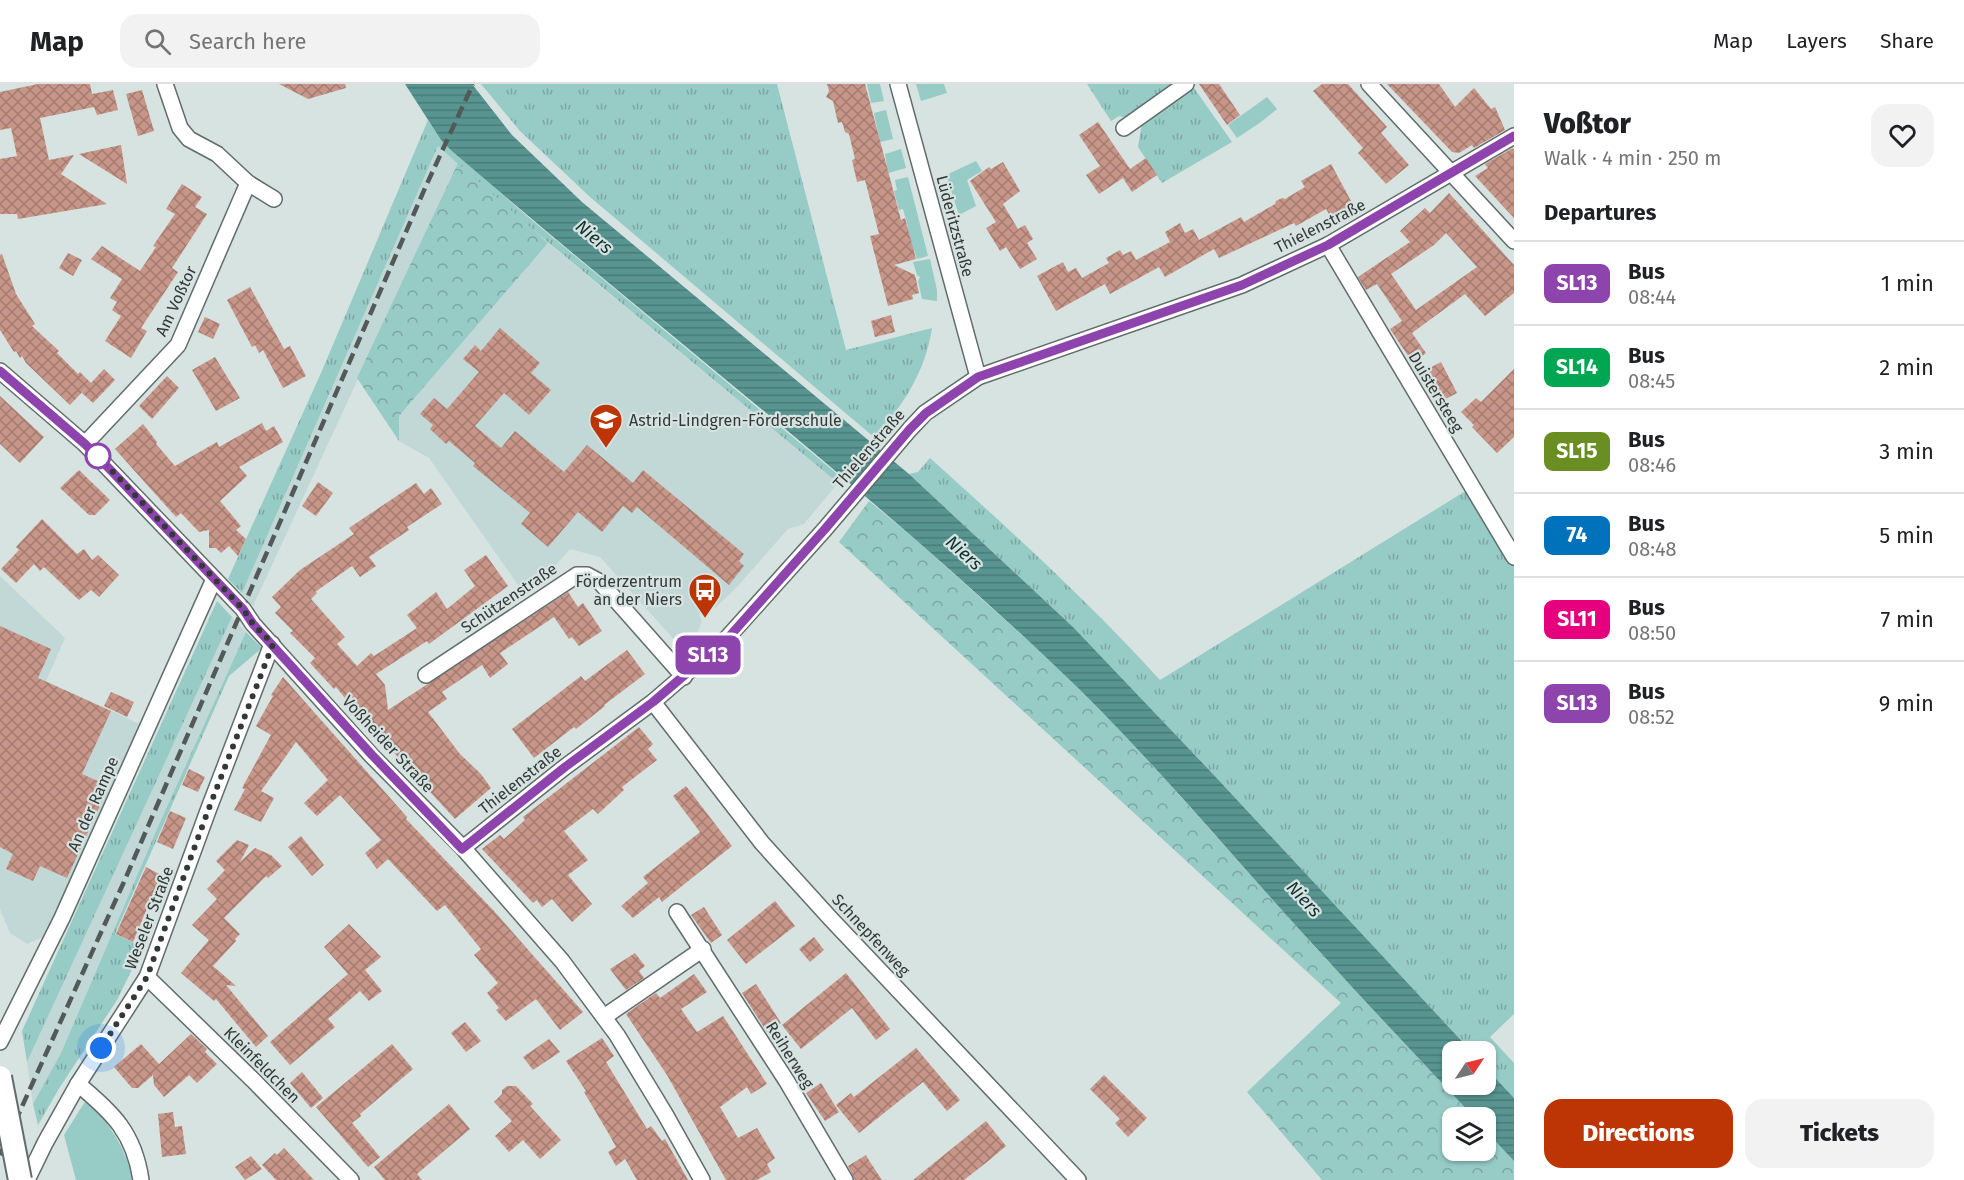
<!DOCTYPE html>
<html lang="en">
<head>
<meta charset="utf-8">
<style>
	body { margin:0; font-family:"Fira Sans",sans-serif; background:#f2f2f2; color:#202124; height:100vh; display:flex; flex-direction:column; font-size:22px; white-space:nowrap }
	* { box-sizing:border-box; margin:0 }
	p { font-size:20px; color:#757577 }
	.icon { flex:none; width:33px; height:33px; fill:none; stroke:currentColor; stroke-width:2; stroke-linecap:round; stroke-linejoin:round }
	.map { position:relative; flex:1; overflow:hidden }
	.panel { display:flex; flex-direction:column; background:#fff; width:450px }
	.panel>* { flex:none }
	.badge { padding:0 12px; border-radius:9px; font-size:21px; line-height:39px }
	.needle { width:39px; rotate:55deg }
	.tools { position:absolute; left:1442px; top:957px; display:grid; gap:12px }
	.tools a { display:grid; place-items:center; width:54px; height:54px; border-radius:12px; background:#fff; box-shadow:0 2px 4px #0004; font-size:30px }
	.you { position:absolute; width:30px; height:30px; margin:-15px; border:4px solid #fff; border-radius:50%; background:#1a73e8; box-shadow:0 0 0 9px #1a73e833 }
	.map>.badge { position:absolute; translate:-50% -50%; box-shadow:0 0 0 3px #fff }
	h2 { padding:0 30px; font-size:22px; line-height:54px }
	.round { display:grid; place-items:center; flex:none; width:63px; height:63px; border-radius:18px; background:#f2f2f2 }
	.head { display:flex; align-items:center; justify-content:space-between; height:102px; padding:0 30px }
	h1 { font-size:28px; font-weight:800; line-height:45px }
	.action { display:flex; gap:12px; margin-top:auto; padding:12px 30px }
	.action a { flex:1; height:69px; border-radius:18px; background:#be3505; color:#fff; font-size:24px; font-weight:800; line-height:69px; text-align:center }
	.action a+a { background:#f2f2f2; color:#202124 }
	ul { padding:0; list-style:none }
	li { display:flex; align-items:center; gap:18px; height:84px; padding:0 30px; border-top:2px solid #e0e0e0 }
	li div { flex:1 }
	li b { display:block; font-size:22px }
	li em { font-style:normal }
	li .badge { min-width:66px; font-weight:700; text-align:center }
	header { display:flex; align-items:center; gap:36px; box-sizing:border-box; height:84px; padding:0 30px; background:#fff; border-bottom:2px solid #e0e0e0 }
	header strong { font-size:28px }
	nav { display:flex; gap:33px; margin-inline-start:auto; font-size:21px }
	.search { width:420px; height:54px; background:#f2f2f2; display:flex; align-items:center; gap:15px; box-sizing:border-box; padding:0 21px; border-radius:18px; color:#757577; font-size:22px }
	main { display:flex; flex:1; min-height:0 }
	.map>svg:first-child { display:block }
	.built { fill:#c2d8d6 }
	.grass { fill:url(#grass-tufts) }
	.forest { fill:url(#forest-crowns) }
	.green { fill:#97cbc6 }
	.water { fill:url(#water-rules) }
	.building { fill:url(#building-cross-hatch); fill-rule:evenodd }
	.lines { fill:none; stroke-linecap:round; stroke-linejoin:round }
	.street-casing { stroke:#616c6b; stroke-width:18 }
	.street { stroke:#fff; stroke-width:15 }
	.rail { stroke:#535959; stroke-width:4.5; stroke-dasharray:12 6; stroke-linecap:butt }
	.secondary-bridge-casing { stroke:#616c6b; stroke-width:26; stroke-linecap:butt }
	.secondary-bridge { stroke:#fff; stroke-width:22 }
	.line-casing { stroke:#fff; stroke-width:14 }
	.line { stroke:#8e44ad; stroke-width:9 }
	.walk { stroke:#333838; stroke-width:6; stroke-dasharray:0 10.8 }
	.stop-dot { fill:#fff; stroke:#8e44ad; stroke-width:3 }
	.labels { text-anchor:middle; dominant-baseline:central; stroke-width:4.5; stroke-linejoin:round; paint-order:stroke }
	.street-label { font-size:16px; fill:#333838; stroke:#d6e3e1 }
	.poi-label { font-size:16px; fill:#333838; stroke:#d6e3e1; text-anchor:start }
	.water-label { font-size:18px; font-style:italic; fill:#10302e; stroke:#d6e3e1 }
</style>
</head>
<body>
<header>
<strong>Map</strong>
<div class="search"><svg class="icon" aria-label="search" viewBox="0 0 24 24"><circle cx="10" cy="10" r="6"/><path d="M15 15l6 6"/></svg>Search here</div>
<nav><a>Map</a><a>Layers</a><a>Share</a></nav>
</header>
<main>
<div class="map">
<svg width="1514" height="1096" viewBox="0 0 1514 1096">
	<defs>
		<pattern id="grass-tufts" width="24" height="20" patternUnits="userSpaceOnUse" patternTransform="scale(1.5)"><rect width="24" height="20" fill="#97cbc6"/><path d="M3 7l-1-3M5 7V3M7 7l1-3M15 17l-1-3M17 17v-4M19 17l1-3" fill="none" stroke="#7ca6a2"/></pattern>
		<pattern id="forest-crowns" width="20" height="18" patternUnits="userSpaceOnUse" patternTransform="scale(1.5)"><rect width="20" height="18" fill="#97cbc6"/><path d="M2 6a3 3 0 1 1 6 0M12 15a3 3 0 1 1 6 0" fill="none" stroke="#7ca6a2"/></pattern>
		<pattern id="water-rules" width="6" height="5" patternUnits="userSpaceOnUse" patternTransform="scale(1.5)"><rect width="6" height="5" fill="#589590"/><path d="M0 2.5h6" fill="none" stroke="#497b77"/></pattern>
		<pattern id="building-cross-hatch" width="8" height="8" patternUnits="userSpaceOnUse" patternTransform="scale(1.5)"><rect width="8" height="8" fill="#c89688"/><path d="M0 0l8 8M0 8l8-8" fill="none" stroke="#a37b70"/></pattern>
	</defs>
	<rect width="100%" height="100%" fill="#d6e3e1"/>
	<!-- built -->
	<g class="built">
		<polygon points="438,62 458,79 253,522 242,509"/>
		<polygon points="548,159 838,399 804,440 788,445 735,505 715,524 712,521 699,531 702,537 696,553 688,562 678,560 600,473 570,465 547,491 523,508 429,374 399,357 399,332"/>
		<polygon points="0,492 65,554 46,597 142,641 45,852 27,860 10,849 0,825"/>
		<polygon points="232,533 246,548 160,738 61,969 33,1020 27,978"/>
	</g>
	<!-- grass -->
	<g class="grass">
		<path d="M481 0H777L846 266 932 244C925 289 904 319 875 354L590 113 520 47Z"/>
		<polygon points="1087,0 1172,0 1172,4 1127,34 1119,32 1111,37"/>
		<polygon points="1194,4 1232,58 1162,99 1138,63 1142,39"/>
		<polygon points="428,36 441,56 528,133 842,394 838,399 514,130 438,62 242,509 228,495 321,289"/>
		<path d="M930 374C1009 445 1088 517 1160 596L1472 403 1514 473V930L1490 953 1514 979V1014L1485 983V968L1471 967 1212 689 1074 544 909 390 918 388Z"/>
		<polygon points="217,517 232,533 27,978 22,947"/>
		<polygon points="246,548 262,564 229,592 115,850 143,863 117,916 60,1003 38,1041 33,1020 61,969 160,738"/>
	</g>
	<!-- forest -->
	<g class="forest">
		<polygon points="458,79 548,159 399,332 399,357 357,294"/>
		<polygon points="869,417 915,455 1051,577 1130,656 1325,874 1474,1033 1452,1034 1452,1066 1485,1066 1485,1046 1514,1077 1514,1096 1322,1096 1247,1008 1341,919 839,458"/>
	</g>
	<!-- green -->
	<g class="green">
		<polygon points="867,0 880,0 884,17 871,19"/>
		<polygon points="916,0 944,0 947,9 921,17"/>
		<polygon points="1267,13 1277,25 1261,38 1237,54 1228,41"/>
		<polygon points="886,26 893,55 880,58 874,29"/>
		<polygon points="901,65 906,84 888,89 885,70"/>
		<polygon points="976,77 982,87 967,96 976,122 959,131 946,91"/>
		<polygon points="908,93 928,172 917,175 914,166 909,167 903,145 908,143 903,125 899,126 894,107 897,106 895,96"/>
		<polygon points="930,175 937,206 937,217 922,215 918,197 920,193 917,191 913,178"/>
		<path d="M86 1016C109 1038 126 1065 133 1096H76L64 1051Z"/>
	</g>
	<!-- water -->
	<path class="water" d="M405 0H472L512 51 582 118 909 390 1074 544 1212 689 1471 967 1452 968V1000H1485V983L1514 1014V1077L1485 1046V1034L1474 1033C1406 961 1338 889 1272 815 1200 734 1129 651 1050 577 859 397 650 238 452 67L441 56Z"/>
	<!-- building -->
	<g class="building">
		<polygon points="38,0 90,0 92,10 113,6 118,26 97,31 94,23 40,34 49,76 74,71 61,90 107,120 18,135 17,130 0,130 0,75 17,72 11,44 0,46 0,8"/>
		<polygon points="279,0 345,0 346,4 308,15"/>
		<polygon points="827,0 865,0 901,136 905,134 916,175 894,181 915,191 919,209 912,211 913,215 888,222 870,152 879,150 865,96 857,98 852,76 855,75 849,50 845,48 842,38 838,39 833,17 826,13 829,7"/>
		<polygon points="1199,0 1219,0 1240,31 1227,41"/>
		<polygon points="1322,0 1348,0 1387,43 1381,49 1409,81 1386,100 1358,69 1363,64 1313,7"/>
		<polygon points="1387,0 1439,0 1455,23 1474,4 1491,25 1495,23 1505,46 1474,64 1472,61 1459,69 1452,68"/>
		<polygon points="142,6 154,47 138,52 126,10"/>
		<polygon points="1098,38 1130,85 1146,74 1157,91 1132,108 1123,94 1099,110 1086,91 1100,82 1079,51"/>
		<polygon points="121,61 127,100 79,70"/>
		<polygon points="1513,64 1514,65 1514,134 1475,92 1488,84 1485,80"/>
		<polygon points="1003,78 1020,107 1003,120 1018,145 1025,141 1033,155 1027,159 1037,175 1020,185 1006,163 1000,167 986,144 996,138 970,97 989,83 991,85"/>
		<polygon points="1331,80 1357,128 1335,140 1326,125 1296,142 1294,139 1219,174 1214,165 1165,193 1159,183 1110,210 1105,200 1056,227 1037,192 1063,178 1068,188 1076,184 1082,194 1109,179 1106,174 1120,166 1123,171 1131,167 1136,176 1170,158 1165,148 1180,139 1185,149 1193,145 1199,156 1241,133 1244,138 1275,120 1276,117 1282,114 1285,115 1305,103 1301,97"/>
		<polygon points="182,100 202,113 195,123 207,130 172,184 178,188 141,244 147,247 131,274 105,257 121,232 112,226 117,218 110,214 122,195 91,175 102,162 140,187 156,163 153,162 175,130 166,125"/>
		<path d="M1449 109 1514 181V209L1485 232 1465 210 1412 249 1426 269 1413 279 1390 245 1402 237 1377 200 1366 206 1358 193 1410 158 1400 147 1425 124 1430 129ZM1446 149 1477 183 1416 226 1391 190 1434 161Z"/>
		<polygon points="68,169 82,176 73,192 59,184"/>
		<polygon points="2,170 16,210 35,240 32,242 59,267 57,269 78,290 80,288 91,299 104,285 115,296 93,319 82,309 88,302 70,321 26,279 22,272 20,274 16,267 14,268 0,246 0,171"/>
		<polygon points="250,203 284,265 290,262 306,292 283,304 263,266 259,269 255,261 252,263 227,216"/>
		<polygon points="891,231 895,248 875,253 871,237"/>
		<polygon points="205,233 220,240 213,255 198,248"/>
		<polygon points="500,244 540,279 531,289 551,306 529,331 504,309 475,342 501,364 515,347 564,388 587,361 633,399 643,386 744,470 739,477 744,482 729,501 637,423 632,429 623,422 602,448 578,428 548,463 521,440 530,429 473,382 475,379 449,357 446,360 430,345 433,341 420,330 434,314 447,325 479,288 463,275 475,261 481,267"/>
		<polygon points="215,273 240,314 216,327 192,286"/>
		<polygon points="1441,278 1457,309 1442,317 1426,286"/>
		<polygon points="1514,285 1514,353 1497,369 1472,343 1474,341 1461,328 1476,314 1481,318"/>
		<polygon points="167,292 179,304 152,335 139,322"/>
		<polygon points="0,312 44,353 20,379 0,360"/>
		<polygon points="262,339 266,347 274,342 283,358 239,383 247,392 220,417 241,442 236,446 246,455 238,472 229,462 221,469 216,464 209,464 209,446 199,448 181,429 176,433 115,365 143,340 157,358 156,360 175,382 217,358 219,363"/>
		<polygon points="79,386 110,416 95,431 89,431 60,404"/>
		<polygon points="318,398 333,409 316,432 302,422"/>
		<polygon points="416,399 424,410 431,404 442,420 407,443 409,446 369,473 376,482 360,493 352,482 315,508 317,509 311,515 345,553 337,560 357,582 371,569 374,572 417,544 407,531 436,508 447,525 475,502 464,486 486,471 508,502 429,560 427,557 376,590 385,601 388,626 568,508 578,523 583,519 602,547 579,562 572,553 569,555 554,533 500,569 508,580 490,594 482,581 442,608 447,615 428,628 460,670 481,690 491,704 455,735 353,624 336,603 334,605 310,579 315,574 290,549 293,547 275,529 281,523 272,513 300,486 354,450 349,444"/>
		<polygon points="42,435 77,470 84,465 92,476 98,471 119,491 99,513 91,506 79,516 44,483 40,487 34,480 16,499 1,485 19,466 16,463"/>
		<polygon points="0,542 51,565 38,594 111,627 82,690 109,702 67,794 40,782 33,797 6,785 13,770 0,763"/>
		<polygon points="627,566 645,590 604,621 605,622 576,645 574,643 534,674 512,645 581,592 585,597"/>
		<polygon points="283,593 407,733 406,735 494,827 583,928 560,946 536,915 506,937 496,926 499,924 487,909 498,899 474,871 481,865 445,821 437,827 388,775 377,785 365,769 381,756 340,711 317,732 304,719 328,696 296,658 261,707 274,714 261,738 234,726 245,705 242,704 271,651 256,642 273,612 271,611"/>
		<polygon points="111,608 134,618 127,633 104,622"/>
		<polygon points="639,643 653,660 648,665 657,676 622,703 624,706 598,730 593,725 564,747 588,776 568,791 592,820 572,838 552,815 542,823 537,816 533,819 482,765 500,751 504,755 525,736 523,733"/>
		<polygon points="189,685 205,693 198,708 182,701"/>
		<polygon points="686,702 732,762 662,818 659,813 633,834 621,822 648,799 643,793 700,748 673,712"/>
		<polygon points="170,727 186,734 173,765 157,758"/>
		<polygon points="301,752 324,781 312,792 288,763"/>
		<polygon points="237,756 249,761 240,778 255,764 271,771 282,782 268,794 266,792 224,834 240,850 235,855 236,857 213,882 236,902 226,901 268,952 256,963 216,915 214,917 181,889 209,856 192,841 217,815 207,805 225,786 216,777"/>
		<polygon points="146,783 159,790 159,796 133,858 116,850"/>
		<polygon points="775,817 795,842 746,880 727,856"/>
		<polygon points="704,823 722,851 711,859 691,831"/>
		<polygon points="349,840 381,873 365,886 382,907 369,917 360,907 328,935 335,943 290,981 270,958 348,890 324,863"/>
		<polygon points="814,853 824,866 810,878 799,865"/>
		<polygon points="635,869 645,882 639,887 644,894 626,906 610,885"/>
		<polygon points="846,889 890,945 876,956 852,924 801,965 782,941"/>
		<polygon points="694,890 707,908 681,925 697,948 723,932 767,1000 751,1010 747,1003 720,1023 738,1054 757,1044 775,1074 767,1080 771,1088 757,1096 726,1096 667,991 626,930 656,909 660,914"/>
		<polygon points="756,900 781,939 767,948 742,909"/>
		<polygon points="465,938 481,957 466,968 451,949"/>
		<polygon points="191,950 207,965 205,968 217,980 197,999 189,991 164,1013 154,1001 153,991 138,1004 132,1004 114,983 141,960 159,980"/>
		<polygon points="602,954 614,972 606,978 647,1045 651,1042 662,1057 665,1055 688,1096 637,1096 625,1075 616,1082 608,1068 616,1063 610,1052 584,1008 586,1007 566,977"/>
		<polygon points="549,955 560,968 533,986 523,973"/>
		<polygon points="392,960 413,985 360,1030 361,1032 352,1039 380,1073 368,1083 316,1023"/>
		<polygon points="916,964 960,1016 947,1027 923,998 859,1049 836,1021 851,1009 854,1013"/>
		<polygon points="302,988 323,1014 311,1024 290,999"/>
		<polygon points="1104,991 1147,1034 1128,1053 1115,1039 1120,1035 1090,1005"/>
		<polygon points="821,999 839,1028 825,1037 806,1009"/>
		<polygon points="507,1002 516,1002 533,1020 530,1022 561,1056 540,1075 523,1056 509,1068 495,1052 512,1037 494,1018 502,1010 502,1006"/>
		<polygon points="449,1020 470,1045 417,1090 422,1096 385,1096 374,1083"/>
		<polygon points="173,1028 175,1043 182,1042 186,1070 162,1073 158,1030"/>
		<polygon points="986,1037 1006,1062 987,1078 964,1096 913,1096"/>
		<polygon points="284,1064 314,1096 276,1096 262,1081 275,1069 277,1071"/>
		<polygon points="866,1071 870,1078 882,1096 855,1096 848,1082"/>
		<polygon points="251,1072 262,1085 245,1096 235,1083"/>
	</g>
	<g class="lines">
		<!-- street casing -->
		<g class="street-casing">
			<g id="street">
				<polyline points="165,0 180,44 189,55 217,70 248,99 274,115"/>
				<polyline points="898,0 978,293"/>
				<polyline points="1369,0 1514,157"/>
				<polyline points="1124,44 1186,0"/>
				<polyline points="1328,161 1514,473"/>
				<polyline points="0,287 85,360 243,525 253,540 371,671 463,764 562,877 617,951 665,1030 702,1096"/>
				<polyline points="85,360 178,261 248,99"/>
				<polyline points="426,591 577,491 587,491 600,498 684,593"/>
				<polyline points="653,618 762,759 830,834 1078,1096"/>
				<polyline points="463,764 565,683 653,618 727,554 825,445 910,345 925,329 978,293 1242,201 1328,161 1514,52"/>
				<polyline points="677,828 786,996 845,1096"/>
				<polyline points="147,893 253,996 351,1096"/>
				<polyline points="604,933 703,865"/>
				<polyline points="0,958 62,834 214,495"/>
				<polyline points="27,1096 45,1059 78,1000"/>
				<path d="M141 1096C134 1049 113 1029 78 1000L147 893 209 724 272 560"/>
			</g>
		</g>
		<!-- street -->
		<use href="#street" class="street"/>
		<!-- rail -->
		<polyline class="rail" points="0,1071 123,800 425,104 473,0"/>
		<!-- secondary-bridge casing -->
		<g class="secondary-bridge-casing">
			<polyline id="secondary-bridge" points="0,993 20,1096"/>
		</g>
		<!-- secondary-bridge -->
		<use href="#secondary-bridge" class="secondary-bridge"/>
	</g>
	<g class="lines">
		<!-- line casing -->
		<g class="line-casing">
			<polyline id="line" points="0,287 85,360 100,375 243,525 253,540 372,671 462,765 565,683 653,618 728,554 825,445 910,345 926,329 978,293 1242,201 1328,161 1514,52"/>
		</g>
		<!-- line -->
		<use href="#line" class="line"/>
		<!-- walk -->
		<polyline class="walk" points="98,372 243,525 253,540 273,560 209,724 147,893 101,964"/>
	</g>
	<!-- icons -->
	<defs>
		<g id="school-pin" transform="scale(1.725)"><path d="M0 17L-7.5 6A9.5 9.5 0 1 1 7.5 6Z" fill="#be3505" stroke="#d6e3e1"/><path d="M0-5L7-2L0 1L-7-2ZM-4 1L0 2.5L4 1V4Q0 6-4 4Z" fill="#fff"/></g>
		<g id="bus-pin" transform="scale(1.725)"><path d="M0 17L-7.5 6A9.5 9.5 0 1 1 7.5 6Z" fill="#be3505" stroke="#d6e3e1"/><path d="M-5-6H5V4H4V6H2V4H-2V6H-4V4H-5ZM-3.5-4V0h7V-4ZM-3.5 1.2v1.5H-2V1.2ZM2 1.2v1.5H3.5V1.2Z" fill="#fff"/></g>
	</defs>
	<g fill-rule="evenodd">
		<use href="#school-pin" x="606" y="336"/>
		<use href="#bus-pin" x="705" y="506"/>
	</g>
	<!-- markers -->
	<circle class="stop-dot" cx="98" cy="372" r="12"/>
	<g class="labels">
		<!-- street labels -->
		<g class="street-label">
			<text transform="translate(955 142) rotate(75)">Lüderitzstraße</text>
			<text transform="translate(1320 142) rotate(-27)">Thielenstraße</text>
			<text transform="translate(176 217) rotate(-65)">Am Voßtor</text>
			<text transform="translate(1436 308) rotate(59)">Duistersteeg</text>
			<text transform="translate(869 365) rotate(-49)">Thielenstraße</text>
			<text transform="translate(509 514) rotate(-34)">Schützenstraße</text>
			<text transform="translate(388 660) rotate(47)">Voßheider Straße</text>
			<text transform="translate(520 696) rotate(-38)">Thielenstraße</text>
			<text transform="translate(93 720) rotate(-66)">An der Rampe</text>
			<text transform="translate(149 834) rotate(-69)">Weseler Straße</text>
			<text transform="translate(871 851) rotate(47)">Schnepfenweg</text>
			<text transform="translate(790 971) rotate(58)">Reiherweg</text>
			<text transform="translate(262 981) rotate(45)">Kleinfeldchen</text>
		</g>
		<!-- poi labels -->
		<g class="poi-label">
			<text x="629" y="336">Astrid-Lindgren-Förderschule</text>
			<text x="682" y="497" text-anchor="end">Förderzentrum<tspan x="682" dy="18">an der Niers</tspan></text>
		</g>
		<!-- water labels -->
		<g class="water-label">
			<text transform="translate(594 153) rotate(40)">Niers</text>
			<text transform="translate(964 469) rotate(42)">Niers</text>
			<text transform="translate(1304 815) rotate(47)">Niers</text>
		</g>
	</g>
</svg>
<div class="tools">
<a><svg class="needle" viewBox="-14 -14 28 28"><path d="M0-13l5 13h-10z" fill="#e53935"/><path d="M0 13l5-13h-10z" fill="#757577"/></svg></a>
<a><svg class="icon" aria-label="layers" viewBox="0 0 24 24"><path d="M12 4l9 5-9 5-9-5zM3 14l9 5 9-5"/></svg></a>
</div>
<div class="you" style="left:101px;top:964px"></div>
<b class="badge" style="left:708px;top:571px;background:#8e44ad;color:#fff">SL13</b>
</div>
<section class="panel">
<div class="head"><div><h1>Voßtor</h1><p>Walk · 4 min · 250 m</p></div><a class="round"><svg class="icon" aria-label="heart" viewBox="0 0 24 24"><path d="M12 20l-8-8c-3-5 5-10 8-4 3-6 11-1 8 4z"/></svg></a></div>
<h2>Departures</h2>
<ul>
<li><span class="badge" style="background:#8e44ad;color:#fff">SL13</span><div><b>Bus</b><p>08:44</p></div><em>1 min</em></li>
<li><span class="badge" style="background:#00a651;color:#fff">SL14</span><div><b>Bus</b><p>08:45</p></div><em>2 min</em></li>
<li><span class="badge" style="background:#6b8e23;color:#fff">SL15</span><div><b>Bus</b><p>08:46</p></div><em>3 min</em></li>
<li><span class="badge" style="background:#0072bc;color:#fff">74</span><div><b>Bus</b><p>08:48</p></div><em>5 min</em></li>
<li><span class="badge" style="background:#e6007e;color:#fff">SL11</span><div><b>Bus</b><p>08:50</p></div><em>7 min</em></li>
<li><span class="badge" style="background:#8e44ad;color:#fff">SL13</span><div><b>Bus</b><p>08:52</p></div><em>9 min</em></li>
</ul>
<div class="action"><a>Directions</a><a>Tickets</a></div>
</section>
</main>
</body>
</html>
